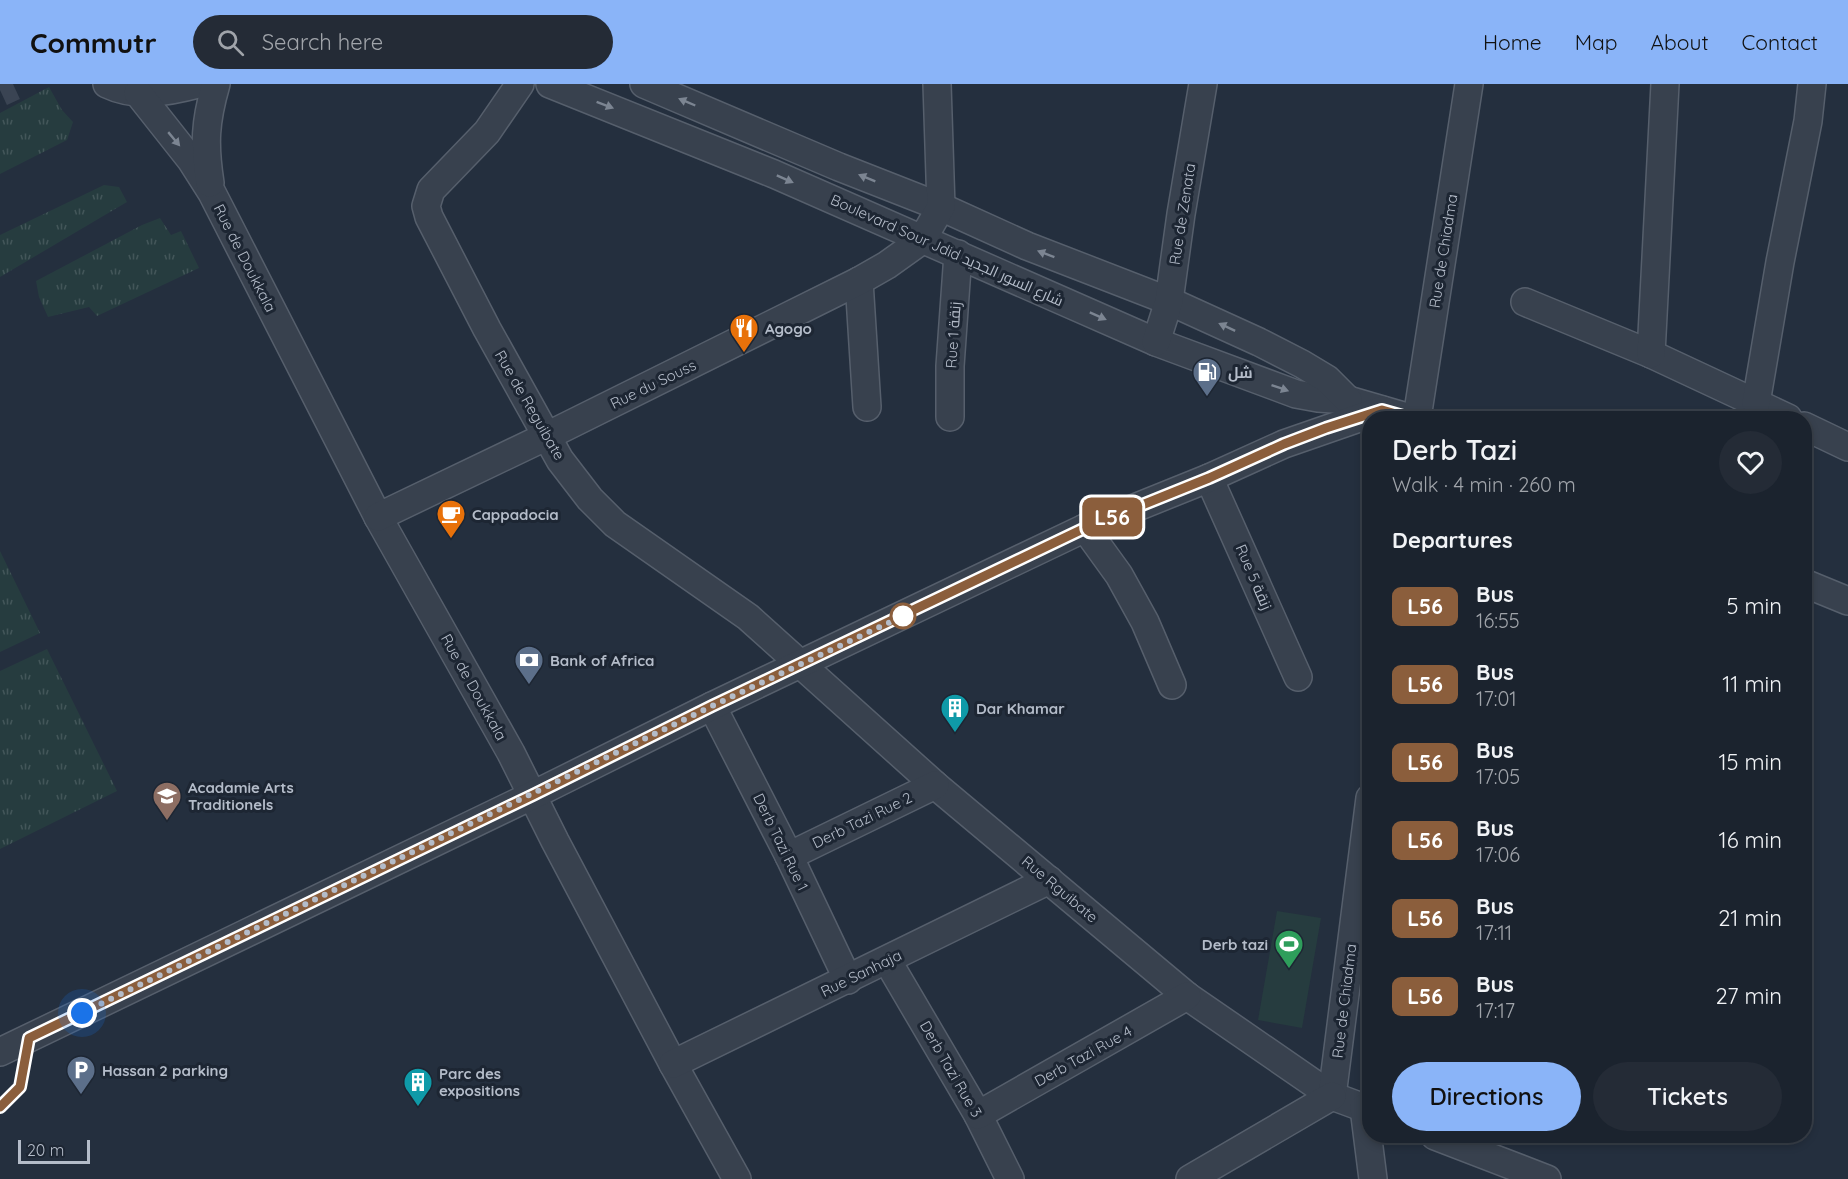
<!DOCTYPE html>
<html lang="en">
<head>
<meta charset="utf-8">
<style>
	body { margin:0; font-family:Quicksand,Cairo,sans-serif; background:#242b36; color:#f1f3f6; height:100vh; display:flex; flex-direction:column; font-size:22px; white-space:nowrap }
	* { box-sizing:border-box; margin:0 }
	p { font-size:20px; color:#a0a4aa }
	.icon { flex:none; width:33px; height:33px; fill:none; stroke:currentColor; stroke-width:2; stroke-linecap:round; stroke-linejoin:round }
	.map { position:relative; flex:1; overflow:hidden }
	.details { position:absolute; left:1362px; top:327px; width:450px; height:732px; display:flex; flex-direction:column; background:#1b232e; border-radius:24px; box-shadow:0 3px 9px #0003,0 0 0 2px #39404a }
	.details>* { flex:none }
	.badge { padding:0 12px; border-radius:9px; font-size:21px; line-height:39px }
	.scale { position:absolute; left:18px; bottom:15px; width:72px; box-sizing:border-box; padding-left:6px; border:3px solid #b4bcc9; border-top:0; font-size:16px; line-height:21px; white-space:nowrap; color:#b4bcc9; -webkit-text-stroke:4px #1d2633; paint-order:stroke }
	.you { position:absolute; width:30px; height:30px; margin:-15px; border:4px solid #fff; border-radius:50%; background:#1a73e8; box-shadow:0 0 0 9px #1a73e833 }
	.map>.badge { position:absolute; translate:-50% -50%; box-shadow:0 0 0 3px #fff }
	h2 { padding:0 30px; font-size:22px; line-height:54px }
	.round { display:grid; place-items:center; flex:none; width:63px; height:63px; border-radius:32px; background:#242b36 }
	.head { display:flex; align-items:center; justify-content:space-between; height:102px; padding:0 30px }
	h1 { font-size:28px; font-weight:600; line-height:45px }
	.action { display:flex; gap:12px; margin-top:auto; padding:12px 30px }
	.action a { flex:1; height:69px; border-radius:36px; background:#8ab4f8; color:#111; font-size:24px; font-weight:600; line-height:69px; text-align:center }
	.action a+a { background:#242b36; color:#f1f3f6 }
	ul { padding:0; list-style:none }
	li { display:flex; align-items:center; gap:18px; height:78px; padding:0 30px }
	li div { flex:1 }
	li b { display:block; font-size:22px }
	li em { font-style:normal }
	li .badge { min-width:66px; font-weight:700; text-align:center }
	header { display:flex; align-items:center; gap:36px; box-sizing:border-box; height:84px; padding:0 30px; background:#8ab4f8; color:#111 }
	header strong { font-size:28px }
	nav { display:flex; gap:33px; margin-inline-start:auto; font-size:21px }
	.search { width:420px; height:54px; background:#242b36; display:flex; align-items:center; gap:15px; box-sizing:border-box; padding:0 21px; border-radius:33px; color:#a0a4aa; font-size:22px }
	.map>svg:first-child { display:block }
	.grass { fill:url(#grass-tufts) }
	.park { fill:#263c3f }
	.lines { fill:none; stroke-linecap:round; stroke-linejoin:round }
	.highway-tunnel { stroke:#3a4453; stroke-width:33; stroke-dasharray:33 16; stroke-linecap:butt }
	.minor-casing { stroke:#565f6c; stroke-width:30 }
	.minor { stroke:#38414e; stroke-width:27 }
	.oneway { fill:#7c8592 }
	.line-casing { stroke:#fff; stroke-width:14 }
	.line { stroke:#8b5e3c; stroke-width:9 }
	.walk { stroke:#b4bcc9; stroke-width:6; stroke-dasharray:0 10.8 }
	.stop-dot { fill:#fff; stroke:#8b5e3c; stroke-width:3 }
	.labels { text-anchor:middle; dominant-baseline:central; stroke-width:6; stroke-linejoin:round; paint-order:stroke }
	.street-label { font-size:15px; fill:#b4bcc9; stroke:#1d2633 }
	.poi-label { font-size:15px; font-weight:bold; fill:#b4bcc9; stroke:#1d2633; text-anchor:start }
</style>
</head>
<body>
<header>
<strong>Commutr</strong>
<div class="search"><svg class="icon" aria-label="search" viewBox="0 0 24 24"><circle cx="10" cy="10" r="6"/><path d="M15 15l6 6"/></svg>Search here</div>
<nav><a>Home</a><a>Map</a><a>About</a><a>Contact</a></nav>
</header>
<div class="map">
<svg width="1848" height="1095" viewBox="0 0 1848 1095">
	<defs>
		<pattern id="grass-tufts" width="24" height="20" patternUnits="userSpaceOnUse" patternTransform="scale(1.5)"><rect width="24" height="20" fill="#263c3f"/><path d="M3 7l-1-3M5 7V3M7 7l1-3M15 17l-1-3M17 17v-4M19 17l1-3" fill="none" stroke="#435659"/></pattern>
	</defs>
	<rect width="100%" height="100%" fill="#242f3e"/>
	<!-- grass -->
	<g class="grass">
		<polygon points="49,3 62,26 73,38 67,56 0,90 0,29"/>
		<polygon points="104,101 119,103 127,118 0,193 0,151"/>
		<polygon points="160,134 171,151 181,147 199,184 97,232 89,223 48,233 39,213 36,197 142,141"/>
		<polygon points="0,467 40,549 0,568"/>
		<polygon points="47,565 117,707 0,765 0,587"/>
	</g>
	<!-- park -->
	<polygon class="park" points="1277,827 1321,834 1302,944 1258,936"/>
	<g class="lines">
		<!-- highway-tunnel -->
		<polyline class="highway-tunnel" points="0,6 13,0"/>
		<!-- minor casing -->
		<g class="minor-casing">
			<g id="minor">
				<path d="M107 0C136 14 168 8 198 0"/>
				<polyline points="520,0 487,48 431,106 426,122 429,133 487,245 560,376 590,415 615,440 748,533 935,701 1187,912 1332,1012 1370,1026"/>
				<polyline points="550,0 774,90 1156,258 1296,310 1318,314 1348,316 1410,334"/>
				<polyline points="644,0 839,83 941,123 1027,162 1169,217 1259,258 1302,280 1327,295 1348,316"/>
				<polyline points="138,9 191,76 212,109 378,433 511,669 555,757 673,980 737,1095"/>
				<path d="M210 99C204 60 205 38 216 0"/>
				<polyline points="859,197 867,323"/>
				<polyline points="1525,218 1651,270 1788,334"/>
				<polyline points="1156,258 1169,217 1181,130 1203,0"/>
				<polyline points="1651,270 1665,0"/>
				<polyline points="1756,319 1780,178 1808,37 1812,0"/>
				<polyline points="950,333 950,282 958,170"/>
				<polyline points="1417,334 1469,0"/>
				<polyline points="1804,342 1848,363"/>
				<polyline points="1209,394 1298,593"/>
				<polyline points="378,433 547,352 859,197 887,181 922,156 941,123 937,0"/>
				<polyline points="1085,444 1119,491 1145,538 1172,601"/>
				<polyline points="1804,499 1848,517"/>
				<polyline points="712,622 789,772 848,896"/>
				<polyline points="789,772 935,701"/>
				<polyline points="887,876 978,1031 1010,1095"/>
				<polyline points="0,968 533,711 712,622 1085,444 1209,394 1284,360 1382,326"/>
				<polyline points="673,980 1049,796"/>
				<polyline points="1332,1012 1370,714"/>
				<polyline points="1364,1024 1373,1095"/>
				<polyline points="978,1031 1187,912"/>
				<polyline points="1435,1052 1547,1095"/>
				<polyline points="1190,1095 1332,1012"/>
			</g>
		</g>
		<!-- minor -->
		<use href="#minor" class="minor"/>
	</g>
	<!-- one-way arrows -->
	<defs><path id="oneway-solid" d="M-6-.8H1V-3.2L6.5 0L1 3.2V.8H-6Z" transform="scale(1.5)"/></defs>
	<g class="oneway">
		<use href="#oneway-solid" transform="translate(687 18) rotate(-157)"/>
		<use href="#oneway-solid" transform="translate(605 21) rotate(21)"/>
		<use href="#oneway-solid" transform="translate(174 55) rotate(50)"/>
		<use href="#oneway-solid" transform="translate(867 94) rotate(-158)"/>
		<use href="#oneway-solid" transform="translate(785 95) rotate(24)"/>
		<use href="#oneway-solid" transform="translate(1046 170) rotate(-159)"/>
		<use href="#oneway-solid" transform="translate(1098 232) rotate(24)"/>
		<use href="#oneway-solid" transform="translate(1227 243) rotate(-155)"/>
		<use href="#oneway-solid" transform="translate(1280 304) rotate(19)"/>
	</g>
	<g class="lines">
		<!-- line casing -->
		<g class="line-casing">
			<polyline id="line" points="0,1023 20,1003 29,954 533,711 712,622 1085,444 1209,394 1284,360 1326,344 1382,326 1410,334"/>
		</g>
		<!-- line -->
		<use href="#line" class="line"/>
		<!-- walk -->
		<polyline class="walk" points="82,929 712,622 903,532"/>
	</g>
	<!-- icons -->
	<defs>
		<g id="restaurant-pin" transform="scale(1.5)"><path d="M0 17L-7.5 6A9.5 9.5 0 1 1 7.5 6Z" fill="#e8710a" stroke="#1d2633"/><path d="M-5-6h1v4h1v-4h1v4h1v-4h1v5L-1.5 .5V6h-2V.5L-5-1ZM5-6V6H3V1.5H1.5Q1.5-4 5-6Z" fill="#fff"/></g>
		<g id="fuel-pin" transform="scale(1.5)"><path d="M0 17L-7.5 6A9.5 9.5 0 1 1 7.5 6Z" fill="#5c6f8a" stroke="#1d2633"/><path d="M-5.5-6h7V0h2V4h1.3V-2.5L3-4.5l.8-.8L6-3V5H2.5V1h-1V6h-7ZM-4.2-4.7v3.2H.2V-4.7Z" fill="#fff"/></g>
		<g id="cafe-pin" transform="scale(1.5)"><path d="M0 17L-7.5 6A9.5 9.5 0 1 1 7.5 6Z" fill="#e8710a" stroke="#1d2633"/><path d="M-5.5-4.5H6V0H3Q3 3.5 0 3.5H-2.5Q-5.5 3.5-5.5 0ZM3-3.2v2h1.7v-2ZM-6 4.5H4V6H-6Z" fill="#fff"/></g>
		<g id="bank-pin" transform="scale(1.5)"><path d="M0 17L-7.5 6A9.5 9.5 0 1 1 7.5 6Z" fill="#5c6f8a" stroke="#1d2633"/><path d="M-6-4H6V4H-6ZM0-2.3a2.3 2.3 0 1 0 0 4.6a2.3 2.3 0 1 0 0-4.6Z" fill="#fff"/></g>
		<g id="building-pin" transform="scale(1.5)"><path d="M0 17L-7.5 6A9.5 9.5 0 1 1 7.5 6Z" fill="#0f9aa8" stroke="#1d2633"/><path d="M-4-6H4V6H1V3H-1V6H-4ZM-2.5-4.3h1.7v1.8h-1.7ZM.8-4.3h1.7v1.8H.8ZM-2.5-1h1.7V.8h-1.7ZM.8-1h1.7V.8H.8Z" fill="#fff"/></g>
		<g id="school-pin" transform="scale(1.5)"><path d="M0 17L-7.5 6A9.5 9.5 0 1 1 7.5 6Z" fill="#8d6e63" stroke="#1d2633"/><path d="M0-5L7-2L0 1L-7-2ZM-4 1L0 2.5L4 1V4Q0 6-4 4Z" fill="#fff"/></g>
		<g id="stadium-pin" transform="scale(1.5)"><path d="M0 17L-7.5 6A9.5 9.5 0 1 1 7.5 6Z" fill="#2e9e5b" stroke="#1d2633"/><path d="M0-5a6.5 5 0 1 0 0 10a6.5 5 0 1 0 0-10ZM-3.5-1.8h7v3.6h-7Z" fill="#fff"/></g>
		<g id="parking-pin" transform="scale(1.5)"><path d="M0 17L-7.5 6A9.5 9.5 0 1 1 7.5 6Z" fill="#5c6f8a" stroke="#1d2633"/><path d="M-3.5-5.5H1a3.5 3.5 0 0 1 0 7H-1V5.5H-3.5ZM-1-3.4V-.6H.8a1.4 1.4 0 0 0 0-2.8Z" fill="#fff"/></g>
	</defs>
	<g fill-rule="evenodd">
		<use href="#restaurant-pin" x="744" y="244"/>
		<use href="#fuel-pin" x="1207" y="288"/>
		<use href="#cafe-pin" x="451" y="430"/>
		<use href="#bank-pin" x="529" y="576"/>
		<use href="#building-pin" x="955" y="624"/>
		<use href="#school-pin" x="167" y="712"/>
		<use href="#stadium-pin" x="1289" y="860"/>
		<use href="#parking-pin" x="81" y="986"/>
		<use href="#building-pin" x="418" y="998"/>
	</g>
	<!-- markers -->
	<circle class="stop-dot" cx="903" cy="532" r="12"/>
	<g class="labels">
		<!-- street labels -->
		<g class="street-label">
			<text transform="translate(1182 130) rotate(-81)">Rue de Zenata</text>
			<text transform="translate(947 166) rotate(24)">Boulevard Sour Jdid شارع السور الجديد</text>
			<text transform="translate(1443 167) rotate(-81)">Rue de Chiadma</text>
			<text transform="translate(245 174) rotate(63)">Rue de Doukkala</text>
			<text transform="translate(953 251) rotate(-86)">Rue 1 زنقة</text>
			<text transform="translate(653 300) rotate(-26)">Rue du Souss</text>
			<text transform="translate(530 321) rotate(60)">Rue de Reguibate</text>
			<text transform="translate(1254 493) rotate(67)">Rue 5 زنقة</text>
			<text transform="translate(474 603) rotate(61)">Rue de Doukkala</text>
			<text transform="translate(862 736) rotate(-26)">Derb Tazi Rue 2</text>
			<text transform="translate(781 758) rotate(64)">Derb Tazi Rue 1</text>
			<text transform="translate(1060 805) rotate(40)">Rue Rguibate</text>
			<text transform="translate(861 889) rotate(-26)">Rue Sanhaja</text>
			<text transform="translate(1344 917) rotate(-83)">Rue de Chiadma</text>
			<text transform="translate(1083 972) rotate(-29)">Derb Tazi Rue 4</text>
			<text transform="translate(951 985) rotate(60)">Derb Tazi Rue 3</text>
		</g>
		<!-- poi labels -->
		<g class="poi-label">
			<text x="765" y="244">Agogo</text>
			<text x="1228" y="288">شل</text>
			<text x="472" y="430">Cappadocia</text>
			<text x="550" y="576">Bank of Africa</text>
			<text x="976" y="624">Dar Khamar</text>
			<text x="188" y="703">Acadamie Arts<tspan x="188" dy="17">Traditionels</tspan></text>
			<text x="1268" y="860" text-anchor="end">Derb tazi</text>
			<text x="102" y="986">Hassan 2 parking</text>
			<text x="439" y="989">Parc des<tspan x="439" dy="17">expositions</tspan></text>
		</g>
	</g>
</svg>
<div class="scale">20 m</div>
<div class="you" style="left:82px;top:929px"></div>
<b class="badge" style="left:1112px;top:433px;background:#8b5e3c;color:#fff">L56</b>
<section class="details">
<div class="head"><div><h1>Derb Tazi</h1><p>Walk · 4 min · 260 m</p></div><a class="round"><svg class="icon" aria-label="heart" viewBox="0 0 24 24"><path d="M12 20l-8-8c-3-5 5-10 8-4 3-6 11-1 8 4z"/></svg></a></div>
<h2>Departures</h2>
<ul>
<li><span class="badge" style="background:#8b5e3c;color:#fff">L56</span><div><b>Bus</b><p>16:55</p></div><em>5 min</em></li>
<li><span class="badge" style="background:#8b5e3c;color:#fff">L56</span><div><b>Bus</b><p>17:01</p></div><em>11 min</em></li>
<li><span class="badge" style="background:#8b5e3c;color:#fff">L56</span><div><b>Bus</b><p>17:05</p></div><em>15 min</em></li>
<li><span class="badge" style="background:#8b5e3c;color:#fff">L56</span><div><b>Bus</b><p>17:06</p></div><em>16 min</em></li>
<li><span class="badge" style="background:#8b5e3c;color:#fff">L56</span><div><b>Bus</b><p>17:11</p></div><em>21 min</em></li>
<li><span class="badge" style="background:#8b5e3c;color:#fff">L56</span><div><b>Bus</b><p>17:17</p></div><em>27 min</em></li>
</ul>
<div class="action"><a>Directions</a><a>Tickets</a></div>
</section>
</div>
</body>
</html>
